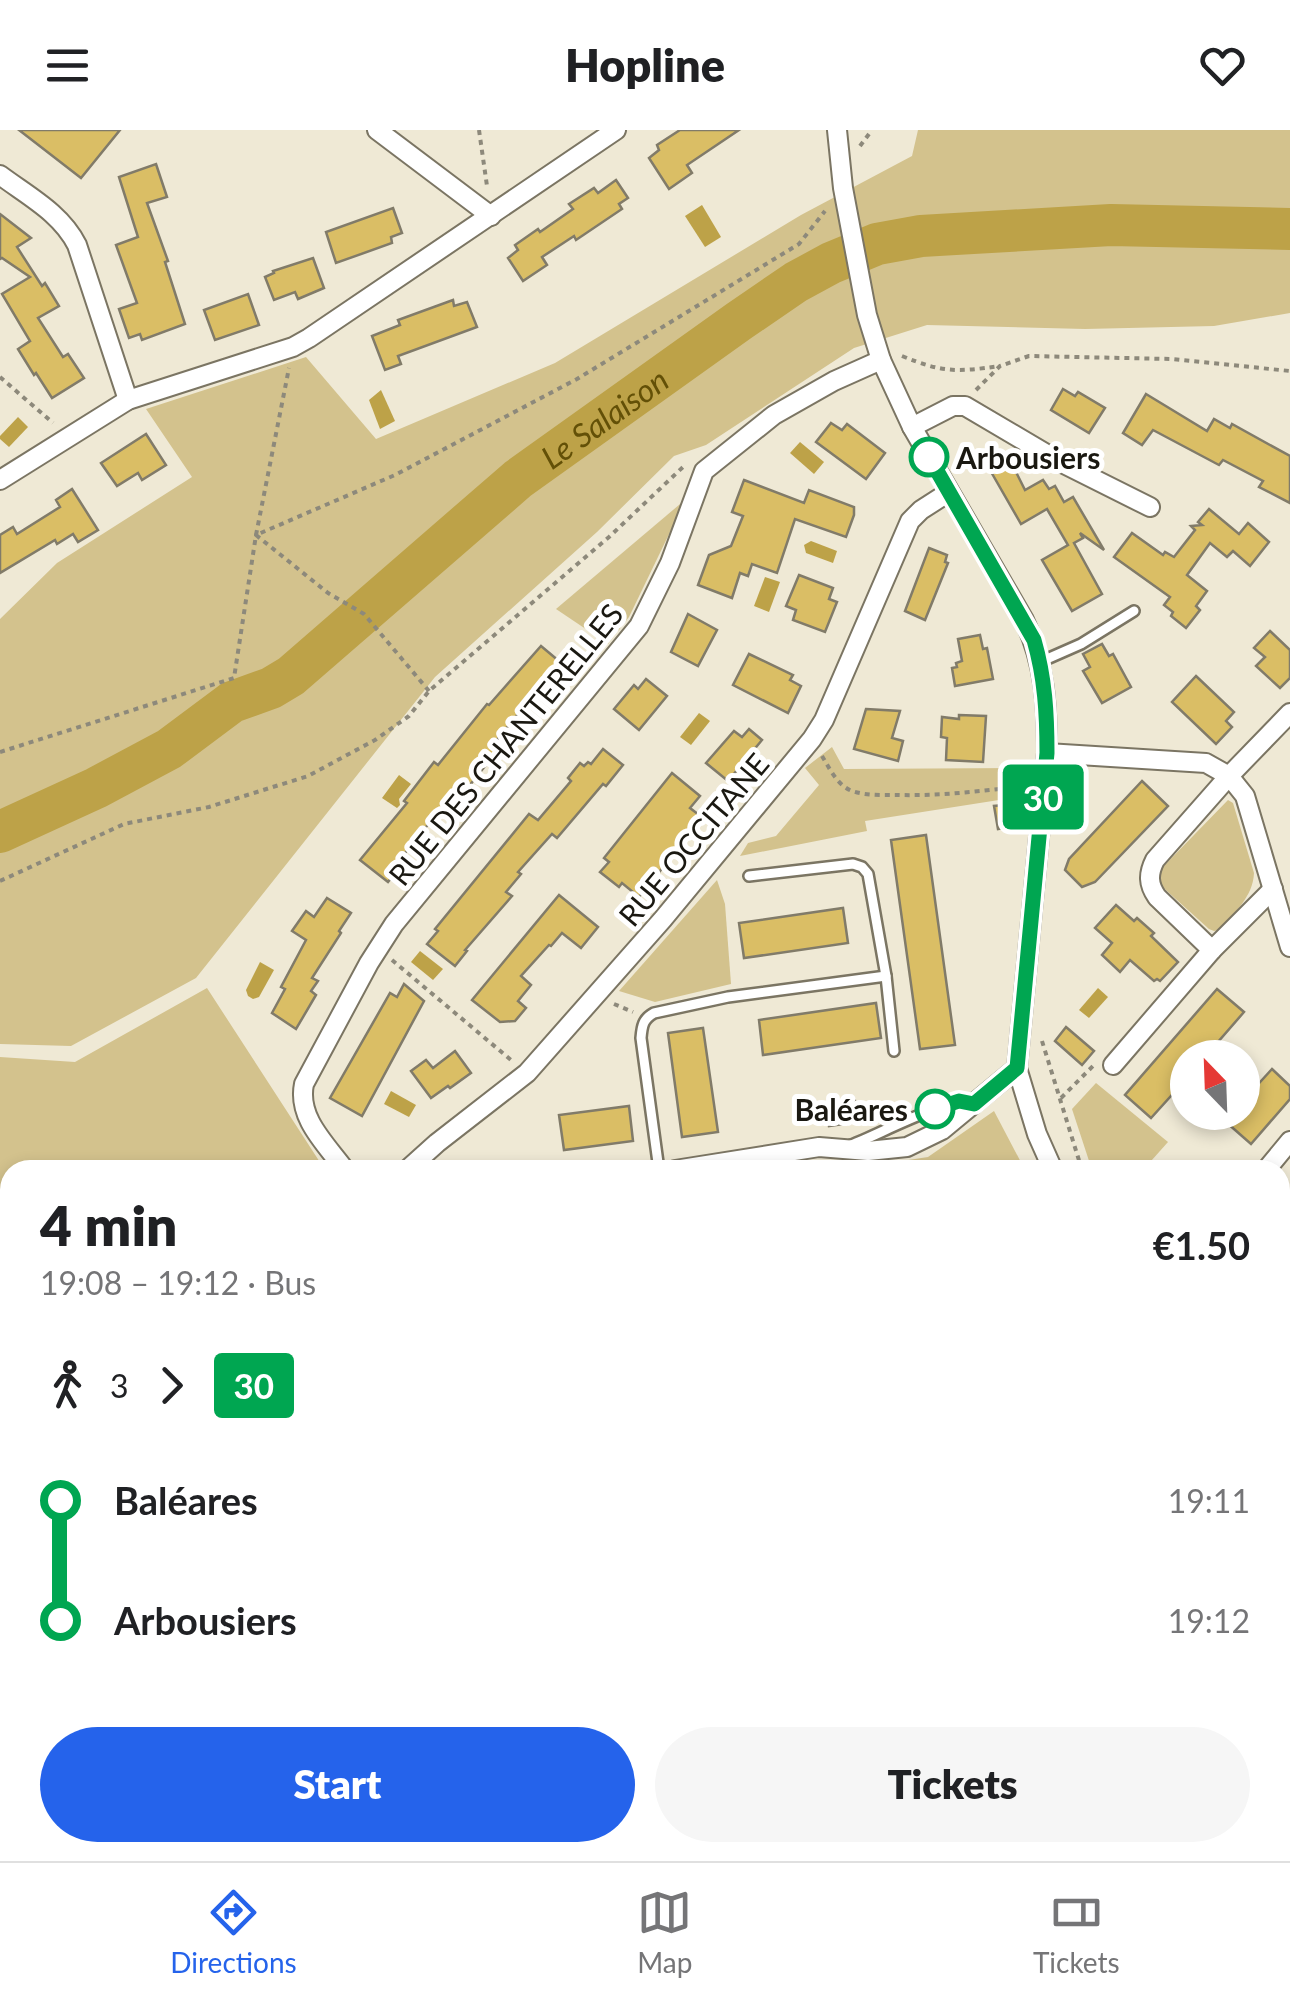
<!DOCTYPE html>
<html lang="en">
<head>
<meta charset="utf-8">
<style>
	body { margin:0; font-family:Lato,sans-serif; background:#f6f6f6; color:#202124; height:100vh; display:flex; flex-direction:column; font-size:38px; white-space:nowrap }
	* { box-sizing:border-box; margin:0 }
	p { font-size:32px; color:#757577 }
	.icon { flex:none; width:55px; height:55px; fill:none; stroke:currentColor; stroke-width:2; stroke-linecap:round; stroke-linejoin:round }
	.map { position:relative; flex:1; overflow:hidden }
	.details { position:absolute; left:0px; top:1030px; width:1290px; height:702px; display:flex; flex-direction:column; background:#fff; border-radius:30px 30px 0 0; box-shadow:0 5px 15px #0003 }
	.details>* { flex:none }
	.badge { padding:0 20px; border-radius:8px; font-size:35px; line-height:65px }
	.needle { width:65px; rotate:337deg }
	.fabs { position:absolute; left:1170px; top:910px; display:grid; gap:20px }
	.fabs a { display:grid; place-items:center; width:90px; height:90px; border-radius:50%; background:#fff; box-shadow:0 5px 15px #0003; font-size:50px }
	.map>.badge { position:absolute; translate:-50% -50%; box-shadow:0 0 0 5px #fff }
	.legs { display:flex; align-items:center; gap:15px; height:110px; padding:0 40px; font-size:32px }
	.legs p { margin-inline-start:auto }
	.summary { display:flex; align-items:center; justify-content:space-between; height:170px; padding:0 40px }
	h1 { font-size:55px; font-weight:800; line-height:75px }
	.primary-button { display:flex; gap:20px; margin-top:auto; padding:20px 40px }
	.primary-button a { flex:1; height:115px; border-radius:60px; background:#2563eb; color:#fff; font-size:40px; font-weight:800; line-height:115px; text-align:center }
	.primary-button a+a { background:#f6f6f6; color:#202124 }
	ul { padding:0 40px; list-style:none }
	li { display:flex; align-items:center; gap:35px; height:120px; font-size:38px }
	li i { display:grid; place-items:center; width:15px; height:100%; margin:0 12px; background:currentColor }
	li i::after { content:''; width:25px; height:25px; margin:-12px; border:8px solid; border-radius:50%; background:#fff }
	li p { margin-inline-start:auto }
	li:first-child i { background:linear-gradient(#0000 50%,currentColor 0) }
	li:last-child i { background:linear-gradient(currentColor 50%,#0000 0) }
	header { display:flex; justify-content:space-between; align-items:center; height:130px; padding:0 40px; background:#fff; font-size:45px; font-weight:800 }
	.tab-bar { display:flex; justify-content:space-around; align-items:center; height:140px; border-top:2px solid #e0e0e0; background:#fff; font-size:28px; color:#757577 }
	.tab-bar a { display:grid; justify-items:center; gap:5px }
	.tab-bar .on { color:#2563eb }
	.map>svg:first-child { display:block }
	.green { fill:#d3c28d }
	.water { fill:#bda248 }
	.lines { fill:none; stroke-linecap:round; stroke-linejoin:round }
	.river { stroke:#bda248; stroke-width:42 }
	.building { fill:#dabe65; stroke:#817b69; stroke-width:2.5 }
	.service-casing { stroke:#7b7563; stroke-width:14 }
	.minor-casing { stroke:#7b7563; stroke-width:22 }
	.path { stroke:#8d897b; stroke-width:4; stroke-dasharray:5 5; stroke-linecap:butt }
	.service { stroke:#fff; stroke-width:9 }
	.minor { stroke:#fff; stroke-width:18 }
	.line-1-casing { stroke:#fff; stroke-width:22 }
	.line-1 { stroke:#00a651; stroke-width:15 }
	.stop-1-dot { fill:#fff; stroke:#00a651; stroke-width:5 }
	.labels { text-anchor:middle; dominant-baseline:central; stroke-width:10; stroke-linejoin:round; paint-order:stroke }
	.stop-label { font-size:30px; font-weight:bold; fill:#1a1811; stroke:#fff; text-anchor:start }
	.street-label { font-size:30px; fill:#1a1811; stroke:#fff }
	.water-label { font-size:32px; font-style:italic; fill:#635007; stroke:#fff }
</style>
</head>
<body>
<header><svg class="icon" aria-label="menu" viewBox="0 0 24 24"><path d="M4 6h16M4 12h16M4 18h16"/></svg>Hopline<svg class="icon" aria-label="heart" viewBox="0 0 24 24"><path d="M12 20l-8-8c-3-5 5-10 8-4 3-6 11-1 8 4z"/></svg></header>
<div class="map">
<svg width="1290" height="1731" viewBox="0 0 1290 1731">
	<rect width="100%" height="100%" fill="#efe9d5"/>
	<!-- green -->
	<g class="green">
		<polygon points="918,0 1290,0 1290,183 1214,196 1085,199 927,195 854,218 706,315 674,326 597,402 435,547 196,848 71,916 0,914 0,489 57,433 192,347 146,279 306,227 376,309 555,233 801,85 912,26"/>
		<polygon points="686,369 629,487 608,514 556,479"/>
		<polygon points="832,617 844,639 1025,638 1025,666 865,691 867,701 740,726 748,713 776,706 819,655 805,638"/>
		<path d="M1228 670 1233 673 1254 743C1253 767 1234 783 1219 800L1214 801 1209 799 1157 752 1158 742Z"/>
		<polygon points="717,750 725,774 731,854 655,872 619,861"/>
		<polygon points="207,858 325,1040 10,1040 10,1339 0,1324 0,927 75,932"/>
		<polygon points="1096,953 1168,1012 1143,1040 1092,1040 1072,979"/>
		<polygon points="994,981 1025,1040 895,1040 882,1034 928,1027"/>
		<polygon points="1290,1256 1290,1730 1280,1697 1280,1268"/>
	</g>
	<!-- water -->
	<g class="water">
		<polygon points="702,75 721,107 705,117 685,86"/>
		<polygon points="381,260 395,291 380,299 369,270"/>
		<polygon points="18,287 28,297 9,317 0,309 0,306"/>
		<polygon points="800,312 824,332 814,344 790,323"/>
		<polygon points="811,411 837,421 833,433 806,423 804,415"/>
		<polygon points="765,447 780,452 769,482 754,476"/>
		<polygon points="699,583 710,591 691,615 680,607"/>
		<polygon points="399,645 411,654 399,669 400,675 397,678 382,668"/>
		<polygon points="420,821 443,839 433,850 411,832"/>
		<polygon points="260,832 274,840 259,867 253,869 248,866 246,860"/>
		<polygon points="1098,858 1108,867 1089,888 1079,880"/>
		<polygon points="391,961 416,975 409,987 384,974"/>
	</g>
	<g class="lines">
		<!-- river -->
		<path class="river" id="s1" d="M0 702 96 658 169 619 232 572 271 558 291 546 518 349 739 191 796 152 831 133 877 114 921 106 1111 95 1290 99"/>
	</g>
	<!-- building -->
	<g class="building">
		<polygon points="19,0 120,0 81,48"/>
		<polygon points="680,0 739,0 687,35 692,43 669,59 649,28 659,20 657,15"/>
		<polygon points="156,34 167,67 147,73 168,131 165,132 185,194 142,210 140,204 129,208 119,179 137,173 116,115 138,107 119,47"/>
		<polygon points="616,50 628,68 619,74 622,79 576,110 574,106 542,127 547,135 523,151 508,128 518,120 515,115 538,99 540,102 573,79 569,74 594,58 598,63"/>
		<polygon points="393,78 402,103 391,107 392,113 336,133 326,102"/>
		<polygon points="0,84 31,108 17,117 42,156 45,153 59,176 38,188 63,227 68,224 84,248 52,268 36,243 34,245 18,219 30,211 2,164 30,147 2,128 0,129"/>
		<polygon points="313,128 324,158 298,169 295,162 274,170 265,147 274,143 273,141"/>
		<polygon points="248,164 259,195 215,210 204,180"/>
		<polygon points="453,170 454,176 467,172 477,197 398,226 401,234 385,240 372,206 400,195 398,190"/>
		<polygon points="1063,259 1075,266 1078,262 1105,278 1089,303 1051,280"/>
		<polygon points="1146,264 1207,301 1214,289 1230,298 1232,294 1290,326 1290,373 1259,357 1263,351 1223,330 1219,335 1153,300 1142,315 1123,303"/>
		<polygon points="831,293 842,300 847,294 885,323 866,349 816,312"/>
		<polygon points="146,304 166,335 142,350 138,343 117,356 101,333"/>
		<polygon points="1007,330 1009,333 1011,332 1025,360 1043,350 1049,359 1055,356 1064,372 1073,367 1104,420 1080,403 1083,408 1074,413 1102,464 1072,481 1042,430 1068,415 1047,379 1021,394 990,340"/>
		<polygon points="744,350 804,373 809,360 854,377 854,385 846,407 795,389 777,443 752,434 748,446 740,443 732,468 698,455 709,425 731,416 743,386 732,382"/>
		<polygon points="72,359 98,400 78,412 73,404 57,414 55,410 0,443 0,405 13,397 17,404 60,377 56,370"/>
		<polygon points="1209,379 1239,404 1248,393 1269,412 1250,436 1233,421 1227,427 1210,413 1187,445 1207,461 1196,476 1200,480 1186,498 1171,486 1173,482 1164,475 1170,467 1114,427 1132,403 1163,425 1165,422 1174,427 1195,400 1191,396 1202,395 1198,392"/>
		<polygon points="929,418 947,425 945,432 948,433 925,490 905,481"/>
		<polygon points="799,445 833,458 829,469 837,472 825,502 793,490 796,480 786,476"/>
		<polygon points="688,484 717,500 698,536 671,522"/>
		<polygon points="1270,501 1290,520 1290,548 1280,558 1256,536 1265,527 1254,518"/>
		<polygon points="980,505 983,519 987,518 993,549 955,556 952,538 957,537 956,533 962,531 958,509"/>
		<polygon points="1102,514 1109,526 1113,524 1131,557 1102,573 1083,541 1090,537 1083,524"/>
		<polygon points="541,516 566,537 553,552 550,549 532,570 530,569 492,616 497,621 450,680 446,677 433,695 430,692 397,733 401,736 388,752 360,730 407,673 404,671 434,632 438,635 487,574 489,575"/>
		<polygon points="749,524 793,545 790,550 801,556 788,583 733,555"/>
		<polygon points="1196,546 1234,582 1226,591 1232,597 1216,614 1172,572"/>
		<polygon points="646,549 667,566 639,600 614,579 634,555 638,559"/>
		<polygon points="866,579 900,581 892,608 903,611 898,631 854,619"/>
		<polygon points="959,585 986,586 983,632 946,630 947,608 941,607 942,587 959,589"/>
		<polygon points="749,599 762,610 728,651 706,633 734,601 742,607"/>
		<polygon points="603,619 623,635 606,656 603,654 557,708 552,704 518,742 521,744 506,762 512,766 465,820 467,821 455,836 427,814 438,801 435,799 529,684 538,690 571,651 568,648 580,633 584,636 588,632 591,634"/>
		<polygon points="672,643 700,666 690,678 703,688 639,767 622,753 619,757 600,742 609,732 604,728"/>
		<polygon points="1142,651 1168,676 1095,752 1082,757 1065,740 1069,729"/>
		<polygon points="1018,674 1021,695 998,699 994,676"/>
		<polygon points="926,705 955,915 920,919 891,710"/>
		<polygon points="559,765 598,797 581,818 562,803 551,816 549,815 521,846 531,855 518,871 526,878 515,891 500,892 472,870"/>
		<polygon points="327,768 351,783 339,801 341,803 312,848 318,851 311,861 316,865 296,899 272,883 285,859 281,857 306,810 292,801 306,781 314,787"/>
		<polygon points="1116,775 1134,791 1137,788 1154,803 1151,806 1178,832 1160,851 1157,849 1154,851 1130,830 1120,842 1102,825 1112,813 1095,798"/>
		<polygon points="843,778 848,813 744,828 739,793"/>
		<polygon points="404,854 424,871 362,986 330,968 390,863 397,867"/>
		<polygon points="1217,859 1244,882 1204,928 1188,928 1188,947 1151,988 1125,965"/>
		<polygon points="876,873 881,908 763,925 759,890"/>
		<polygon points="1066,897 1094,921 1082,935 1055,911"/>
		<polygon points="703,898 718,1002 682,1007 668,903"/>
		<polygon points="455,921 471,943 450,958 448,956 431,968 411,941 426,930 433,938"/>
		<polygon points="1272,939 1290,956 1290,969 1251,1014 1226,992 1234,982 1242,982 1242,972"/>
		<polygon points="855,971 858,992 829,996 826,975"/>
		<polygon points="629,976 633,1011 564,1020 559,985"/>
	</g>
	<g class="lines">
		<!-- service casing -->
		<g class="service-casing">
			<g id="service">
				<polyline points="1040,532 1081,514 1134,481"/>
				<polyline points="749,746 853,734 862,737 868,744 886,846 894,921"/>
				<path d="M851 1015C881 1004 943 968 972 974"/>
				<path d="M659 1040 641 908C642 896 643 889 654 883L728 867 886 846"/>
				<polyline points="1244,1731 1252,1722"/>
			</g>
		</g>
		<!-- minor casing -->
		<g class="minor-casing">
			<g id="minor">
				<polyline points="377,0 491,86"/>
				<path d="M837 0 843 58 867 185 881 230 912 297 1024 490C1045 533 1047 576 1047 623L1017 938 1037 1004 1053 1040"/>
				<path d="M0 45C28 66 61 83 77 115L128 270"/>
				<polyline points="912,297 953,276 965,276 1060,332 1150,377"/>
				<polyline points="0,350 128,270 293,217 309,208 616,0"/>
				<polyline points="1047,623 1206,633 1229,646 1245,666 1290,817"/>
				<path d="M1212 820 1157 767C1148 754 1148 744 1155 730L1229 646 1290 583"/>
				<polyline points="1113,935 1212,820 1273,759"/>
				<path d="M345 1040C326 1014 297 988 304 954L369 833 394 794 639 496 670 433 704 341 774 285 834 251 881 230"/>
				<polyline points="407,1040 437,1013 527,943 663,789 812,609 824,590 910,391 921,380 949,362"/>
				<polyline points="675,1040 819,1017 868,1021 907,1017 942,1000 1017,938"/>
				<polyline points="1266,1040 1290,1011"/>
				<polyline points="0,1496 10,1486"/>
				<polyline points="176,1722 186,1731"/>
				<polyline points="752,1722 760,1731"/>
				<polyline points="1263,1722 1266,1731"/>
				<polyline points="1277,1722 1279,1731"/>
				<polyline points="627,1731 635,1722"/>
				<polyline points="1099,1731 1106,1722"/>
			</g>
		</g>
		<!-- path -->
		<g class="path">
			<polyline points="479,0 487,56"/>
			<polyline points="860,16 872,0"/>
			<path d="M902 226C943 243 957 242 1000 236"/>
			<polyline points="0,247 53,293"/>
			<polyline points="976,260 1000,236 1029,226 1171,229 1290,241"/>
			<polyline points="429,561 364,484 328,463 256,405 395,345 577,249 799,114 825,81"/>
			<polyline points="0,622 234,548 256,405 289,238"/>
			<path d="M822 626C830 639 837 655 852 661 867 666 884 665 899 665 941 666 983 661 1024 656"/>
			<polyline points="0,751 124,694 209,677 308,646 375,610 409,586 429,561 609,407 683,337"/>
			<polyline points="392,830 511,930"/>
			<polyline points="614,874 633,882"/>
			<polyline points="1042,911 1082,1040"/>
			<polyline points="1061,968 1093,936"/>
			<polyline points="317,1722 319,1731"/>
			<polyline points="924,1722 933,1731"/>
		</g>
		<!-- service -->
		<use href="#service" class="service"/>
		<!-- minor -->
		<use href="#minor" class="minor"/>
	</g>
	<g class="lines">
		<!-- line-1 casing -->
		<g class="line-1-casing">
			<path id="line-1" d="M929 327 1034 510C1045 548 1047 584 1047 623L1017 938 974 974 959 971 935 979"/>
		</g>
		<!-- line-1 -->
		<use href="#line-1" class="line-1"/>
	</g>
	<!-- markers -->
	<g class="stop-1-dot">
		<circle cx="929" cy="327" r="18"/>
		<circle cx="935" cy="979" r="18"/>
	</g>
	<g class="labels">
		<!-- stop labels -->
		<g class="stop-label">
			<text x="956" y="327">Arbousiers</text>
			<text x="908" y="979" text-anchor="end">Baléares</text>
		</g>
		<!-- street labels -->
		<g class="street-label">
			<text transform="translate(505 614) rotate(-51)">RUE DES CHANTERELLES</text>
			<text transform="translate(693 709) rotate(-50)">RUE OCCITANE</text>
		</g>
		<!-- water labels -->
		<g class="water-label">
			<text stroke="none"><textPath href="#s1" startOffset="738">Le Salaison</textPath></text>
		</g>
	</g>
</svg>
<div class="fabs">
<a><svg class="needle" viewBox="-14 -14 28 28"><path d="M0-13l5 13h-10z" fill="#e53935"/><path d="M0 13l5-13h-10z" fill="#757577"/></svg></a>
</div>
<b class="badge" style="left:1043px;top:667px;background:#00a651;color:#fff">30</b>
<section class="details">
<div class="summary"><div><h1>4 min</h1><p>19:08 – 19:12 · Bus</p></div><b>€1.50</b></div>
<div class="legs"><svg class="icon" aria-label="walk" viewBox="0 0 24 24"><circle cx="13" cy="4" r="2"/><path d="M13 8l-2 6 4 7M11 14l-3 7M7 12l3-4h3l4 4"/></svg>3<svg class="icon" aria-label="forward" viewBox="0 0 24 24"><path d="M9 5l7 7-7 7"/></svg><b class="badge" style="background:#00a651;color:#fff">30</b></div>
<ul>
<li><i style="color:#00a651"></i><b>Baléares</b><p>19:11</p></li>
<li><i style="color:#00a651"></i><b>Arbousiers</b><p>19:12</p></li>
</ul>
<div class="primary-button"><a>Start</a><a>Tickets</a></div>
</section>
</div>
<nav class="tab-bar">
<a class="on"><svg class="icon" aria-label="directions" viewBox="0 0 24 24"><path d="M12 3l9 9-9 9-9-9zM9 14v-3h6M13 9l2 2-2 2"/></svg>Directions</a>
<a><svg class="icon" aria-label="map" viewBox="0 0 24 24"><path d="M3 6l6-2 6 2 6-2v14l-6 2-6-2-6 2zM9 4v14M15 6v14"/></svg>Map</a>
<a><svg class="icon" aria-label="tickets" viewBox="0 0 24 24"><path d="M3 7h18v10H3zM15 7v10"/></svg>Tickets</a>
</nav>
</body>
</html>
